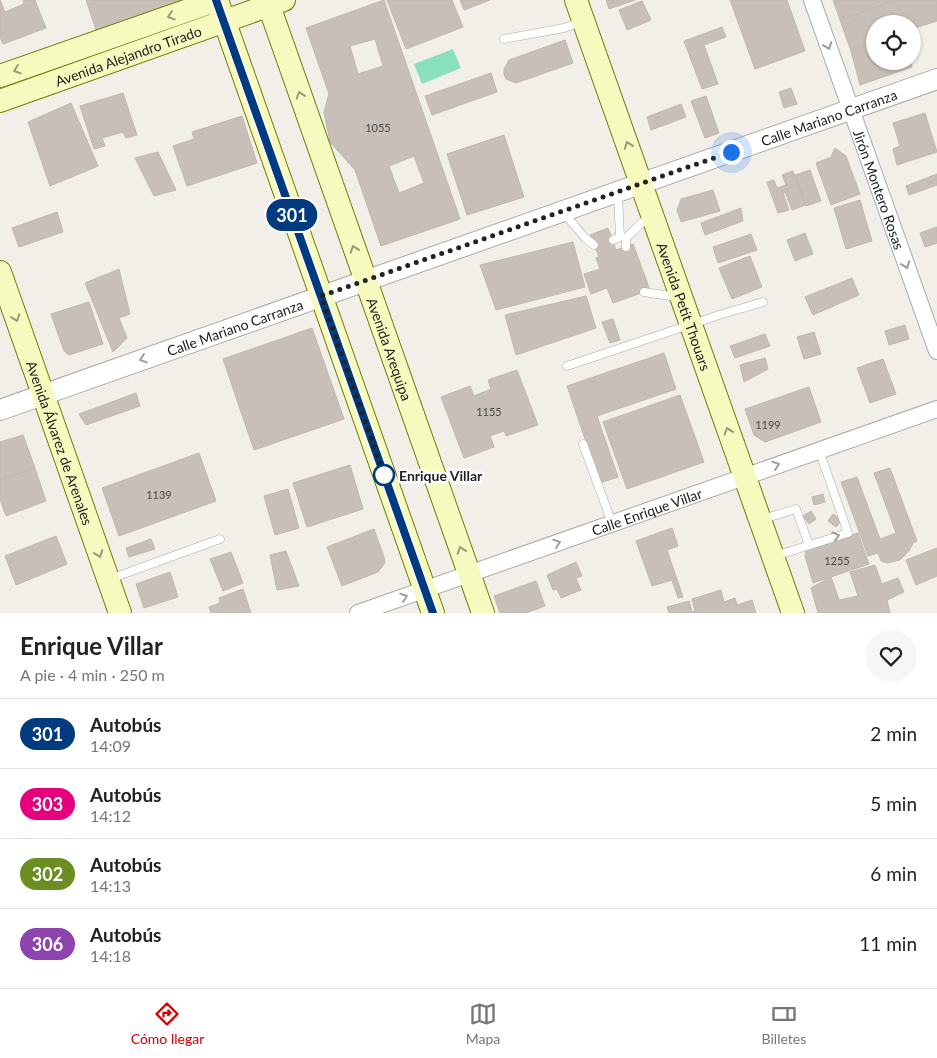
<!DOCTYPE html>
<html lang="es">
<head>
<meta charset="utf-8">
<style>
	body { margin:0; font-family:Lato,sans-serif; background:#f6f6f6; color:#222; height:100vh; display:flex; flex-direction:column; font-size:19px; white-space:nowrap }
	* { box-sizing:border-box; margin:0 }
	p { font-size:16px; color:#767676 }
	.icon { flex:none; width:28px; height:28px; fill:none; stroke:currentColor; stroke-width:2; stroke-linecap:round; stroke-linejoin:round }
	.map { position:relative; height:613px; overflow:hidden }
	.panel { display:flex; flex-direction:column; background:#fff; flex:1 }
	.panel>* { flex:none }
	.badge { padding:0 10px; border-radius:16px; font-size:18px; line-height:32px }
	.controls { position:absolute; left:866px; top:15px; display:grid; gap:10px }
	.controls a { display:grid; place-items:center; width:55px; height:55px; border-radius:50%; background:#fff; box-shadow:0 1px 4px #0004; font-size:25px }
	.you { position:absolute; width:25px; height:25px; margin:-12px; border:4px solid #fff; border-radius:50%; background:#1a73e8; box-shadow:0 0 0 8px #1a73e833 }
	.map>.badge { position:absolute; translate:-50% -50%; box-shadow:0 0 0 2px #fff }
	.round { display:grid; place-items:center; flex:none; width:52px; height:52px; border-radius:26px; background:#f6f6f6 }
	.head { display:flex; align-items:center; justify-content:space-between; height:85px; padding:0 20px }
	h1 { font-size:24px; font-weight:700; line-height:38px }
	ul { padding:0; list-style:none }
	li { display:flex; align-items:center; gap:15px; height:70px; padding:0 20px; border-top:1px solid #e0e0e0 }
	li div { flex:1 }
	li b { display:block; font-size:19px }
	li em { font-style:normal }
	li .badge { min-width:55px; font-weight:700; text-align:center }
	.tab-bar { display:flex; justify-content:space-around; align-items:center; height:70px; border-top:1px solid #e0e0e0; background:#fff; font-size:14px; color:#767676 }
	.tab-bar a { display:grid; justify-items:center; gap:2px }
	.tab-bar .on { color:#d40000 }
	.map>svg:first-child { display:block }
	.pitch { fill:#88e0be }
	.building { fill:#c7bfb8; stroke:#c4b6ab; fill-rule:evenodd }
	.lines { fill:none; stroke-linecap:round; stroke-linejoin:round }
	.service-casing { stroke:#a9a9a9; stroke-width:9 }
	.minor-casing { stroke:#a9a9a9; stroke-width:18 }
	.tertiary-casing { stroke:#a9a9a9; stroke-width:22 }
	.secondary-casing { stroke:#707d05; stroke-width:24 }
	.service { stroke:#fff; stroke-width:8 }
	.minor { stroke:#fff; stroke-width:16 }
	.tertiary { stroke:#fff; stroke-width:20 }
	.secondary { stroke:#f7fabf; stroke-width:22 }
	.oneway { stroke:#979978 }
	.oneway2 { stroke:#9c9c9c }
	.line-casing { stroke:#fff; stroke-width:11 }
	.line { stroke:#003b80; stroke-width:8 }
	.walk { stroke:#222; stroke-width:5; stroke-dasharray:0 9 }
	.stop-dot { fill:#fff; stroke:#003b80; stroke-width:2.5 }
	.labels { text-anchor:middle; dominant-baseline:central; stroke-width:5; stroke-linejoin:round; paint-order:stroke }
	.number-label { font-size:11px; fill:#4b4948 }
	.street-label { font-size:14px; fill:#222; stroke:#fff }
	.stop-label { font-size:14px; font-weight:bold; fill:#222; stroke:#fff; text-anchor:start }
</style>
</head>
<body>
<div class="map">
<svg width="937" height="613" viewBox="0 0 937 613">
	<rect width="100%" height="100%" fill="#f2efe9"/>
	<!-- pitch -->
	<polygon class="pitch" points="453,49 461,68 422,84 414,64"/>
	<!-- building -->
	<g class="building">
		<polygon points="0,0 5,12 24,4 23,0 35,0 46,28 3,44 0,37"/>
		<polygon points="86,0 183,0 96,30"/>
		<path d="M384 0 460 219 381 246 355 170 330 142 324 112 329 94 306 28ZM375 39 383 66 358 74 350 46ZM414 156 424 183 399 193 389 166Z"/>
		<polygon points="387,0 452,0 463,27 406,49"/>
		<polygon points="460,0 490,0 464,10"/>
		<polygon points="606,0 635,0 609,9"/>
		<polygon points="730,0 787,0 805,51 755,69"/>
		<polygon points="833,0 895,0 895,1 840,20"/>
		<polygon points="895,0 937,0 937,21 912,29 912,24 875,24 875,43 851,51 840,20"/>
		<polygon points="642,1 651,20 627,30 619,10"/>
		<polygon points="722,27 726,37 704,45 718,84 702,89 684,41"/>
		<polygon points="565,40 573,63 516,83 506,79 504,74 504,69 509,60"/>
		<polygon points="875,43 875,61 910,61 912,67 860,85 851,51"/>
		<polygon points="491,73 497,92 432,115 425,96"/>
		<polygon points="791,88 797,104 784,108 779,92"/>
		<polygon points="123,93 137,135 126,138 123,132 102,138 105,146 94,149 80,106"/>
		<polygon points="706,96 719,133 705,138 691,101"/>
		<polygon points="71,103 98,166 50,186 28,122"/>
		<polygon points="681,104 686,117 651,130 647,117"/>
		<polygon points="925,113 937,152 897,165 893,149 900,146 893,123"/>
		<polygon points="242,116 257,163 187,186 173,146 194,139 192,132"/>
		<polygon points="504,135 524,197 467,215 447,154"/>
		<polygon points="835,148 846,156 860,194 831,205 816,163 831,157"/>
		<polygon points="158,152 176,190 154,196 135,158"/>
		<polygon points="810,170 821,201 806,206 795,175"/>
		<polygon points="793,171 805,205 792,210 785,192 783,193 789,210 778,213 767,182 774,180 777,188 786,185 782,175"/>
		<polygon points="937,174 937,185 909,195 906,186"/>
		<polygon points="713,190 720,211 681,222 677,210 681,199"/>
		<polygon points="860,200 872,241 846,249 834,208"/>
		<polygon points="741,208 743,221 705,235 701,223"/>
		<polygon points="57,212 63,232 19,247 12,228"/>
		<polygon points="937,227 937,243 925,247 920,233"/>
		<polygon points="608,228 616,250 633,244 650,290 613,303 607,288 591,294 584,274 600,269 596,258 599,257 590,235"/>
		<polygon points="805,233 813,254 795,261 787,240"/>
		<polygon points="751,234 757,250 718,263 713,247"/>
		<polygon points="573,242 585,287 496,310 480,265"/>
		<polygon points="750,256 762,287 732,299 719,268"/>
		<polygon points="119,269 130,314 119,318 127,338 113,352 85,283"/>
		<polygon points="852,278 859,295 813,315 805,297"/>
		<polygon points="586,296 596,328 516,355 505,315"/>
		<polygon points="89,302 103,344 69,355 64,351 51,314"/>
		<polygon points="613,319 620,340 610,343 602,322"/>
		<polygon points="905,325 909,339 889,345 885,331"/>
		<polygon points="312,328 344,419 254,450 223,359"/>
		<polygon points="814,332 821,354 804,359 797,337"/>
		<polygon points="765,334 770,346 735,358 730,346"/>
		<polygon points="664,353 676,389 597,416 618,477 600,483 567,386"/>
		<polygon points="765,358 768,369 744,382 740,365"/>
		<polygon points="883,359 896,394 870,403 857,368"/>
		<polygon points="517,370 538,425 506,436 504,431 490,436 494,447 464,458 441,397 470,386 474,396 491,389 488,380"/>
		<polygon points="809,387 821,422 765,442 754,435 745,409"/>
		<polygon points="136,393 140,406 86,425 79,414"/>
		<polygon points="680,395 704,462 627,489 603,422"/>
		<polygon points="23,435 35,468 0,480 0,442"/>
		<polygon points="199,453 216,501 119,536 102,488"/>
		<polygon points="350,465 363,509 307,527 293,483"/>
		<polygon points="35,468 46,501 6,516 0,499 0,480"/>
		<polygon points="890,468 917,541 913,543 909,551 900,560 887,563 881,561 878,553 868,556 841,482 857,477 880,539 896,533 874,473"/>
		<polygon points="288,489 299,528 275,535 264,496"/>
		<polygon points="823,494 825,502 814,505 812,497"/>
		<polygon points="811,511 816,519 809,524 803,516"/>
		<polygon points="833,514 842,520 836,527 828,521"/>
		<polygon points="672,528 678,546 667,550 683,597 678,598 672,580 652,586 636,541"/>
		<polygon points="374,529 384,557 385,563 378,572 342,586 327,547"/>
		<polygon points="858,533 869,564 813,583 805,556 806,551"/>
		<polygon points="56,536 67,564 16,585 5,556"/>
		<polygon points="151,539 155,549 129,557 126,548"/>
		<polygon points="937,548 937,576 916,585 906,560"/>
		<polygon points="286,551 299,586 277,590 270,555"/>
		<polygon points="231,552 243,583 223,591 210,559"/>
		<polygon points="576,562 582,576 576,578 581,590 561,598 557,589 553,590 547,575"/>
		<polygon points="875,565 882,584 898,578 904,592 887,600 890,613 818,613 811,588 831,577 839,600 858,596 850,572"/>
		<polygon points="170,572 178,597 144,608 136,584"/>
		<polygon points="536,581 545,606 526,613 500,613 494,596"/>
		<polygon points="243,589 251,613 211,613 209,607 220,603 219,598"/>
		<polygon points="721,590 724,602 735,598 737,605 752,600 756,613 669,613 667,607 689,601 692,612 695,611 692,599"/>
	</g>
	<g class="lines">
		<!-- service casing -->
		<g class="service-casing">
			<g id="service">
				<polyline points="504,39 564,28 582,22"/>
				<polyline points="563,212 585,238 594,245"/>
				<polyline points="613,240 620,237 618,194"/>
				<polyline points="626,247 626,238 649,216"/>
				<polyline points="644,292 677,297"/>
				<polyline points="567,366 719,315 763,302"/>
				<polyline points="583,444 612,523"/>
				<polyline points="763,519 796,509 809,545"/>
				<polyline points="775,556 848,533 819,450"/>
				<polyline points="110,579 220,539"/>
			</g>
		</g>
		<!-- minor casing -->
		<g class="minor-casing">
			<g id="minor">
				<path id="s1" d="M812 0 937 351"/>
				<path id="s2" d="M358 613 937 409"/>
			</g>
		</g>
		<!-- tertiary casing -->
		<g class="tertiary-casing">
			<g id="tertiary">
				<path id="s3" d="M0 410 937 79"/>
			</g>
		</g>
		<!-- secondary casing -->
		<g class="secondary-casing">
			<g id="secondary">
				<polyline points="217,0 433,613"/>
				<path id="s4" d="M267 0 483 613"/>
				<path id="s5" d="M576 0 793 613"/>
				<polyline points="0,76 217,0"/>
				<path id="s6" d="M0 101 284 0"/>
				<path id="s7" d="M0 272 120 613"/>
			</g>
		</g>
		<!-- service -->
		<use href="#service" class="service"/>
		<!-- minor -->
		<use href="#minor" class="minor"/>
		<!-- tertiary -->
		<use href="#tertiary" class="tertiary"/>
		<!-- secondary -->
		<use href="#secondary" class="secondary"/>
	</g>
	<!-- one-way arrows -->
	<defs><path id="oneway-chevron" d="M-2-3.5L2.5 0L-2 3.5" fill="none" stroke-width="1.6" stroke-linecap="round" stroke-linejoin="round" transform="scale(1.25)"/></defs>
	<g class="oneway">
		<use href="#oneway-chevron" transform="translate(171 16) rotate(161)"/>
		<use href="#oneway-chevron" transform="translate(17 70) rotate(161)"/>
		<use href="#oneway-chevron" transform="translate(300 95) rotate(-109)"/>
		<use href="#oneway-chevron" transform="translate(628 145) rotate(-110)"/>
		<use href="#oneway-chevron" transform="translate(354 249) rotate(-109)"/>
		<use href="#oneway-chevron" transform="translate(16 318) rotate(71)"/>
		<use href="#oneway-chevron" transform="translate(728 431) rotate(-109)"/>
		<use href="#oneway-chevron" transform="translate(461 550) rotate(-109)"/>
		<use href="#oneway-chevron" transform="translate(99 554) rotate(70)"/>
	</g>
	<g class="oneway2">
		<use href="#oneway-chevron" transform="translate(828 46) rotate(70)"/>
		<use href="#oneway-chevron" transform="translate(906 265) rotate(70)"/>
		<use href="#oneway-chevron" transform="translate(143 359) rotate(161)"/>
		<use href="#oneway-chevron" transform="translate(776 465) rotate(-19)"/>
		<use href="#oneway-chevron" transform="translate(836 536) rotate(-17)"/>
		<use href="#oneway-chevron" transform="translate(557 543) rotate(-19)"/>
		<use href="#oneway-chevron" transform="translate(404 597) rotate(-19)"/>
	</g>
	<g class="lines">
		<!-- line casing -->
		<g class="line-casing">
			<polyline id="line" points="216,0 433,613"/>
		</g>
		<!-- line -->
		<use href="#line" class="line"/>
		<!-- walk -->
		<polyline class="walk" points="384,475 385,478 321,296 731,152"/>
	</g>
	<!-- markers -->
	<circle class="stop-dot" cx="384" cy="475" r="10"/>
	<g class="labels">
		<!-- number labels -->
		<g class="number-label">
			<text x="378" y="127">1055</text>
			<text x="489" y="411">1155</text>
			<text x="768" y="424">1199</text>
			<text x="159" y="494">1139</text>
			<text x="837" y="560">1255</text>
		</g>
		<!-- street labels -->
		<g class="street-label">
			<text stroke="none"><textPath href="#s6" startOffset="136">Avenida Alejandro Tirado</textPath></text>
			<text stroke="none"><textPath href="#s3" startOffset="879">Calle Mariano Carranza</textPath></text>
			<text stroke="none"><textPath href="#s1" startOffset="201">Jirón Montero Rosas</textPath></text>
			<text stroke="none"><textPath href="#s5" startOffset="325">Avenida Petit Thouars</textPath></text>
			<text stroke="none"><textPath href="#s3" startOffset="249">Calle Mariano Carranza</textPath></text>
			<text stroke="none"><textPath href="#s4" startOffset="370">Avenida Arequipa</textPath></text>
			<text stroke="none"><textPath href="#s7" startOffset="181">Avenida Álvarez de Arenales</textPath></text>
			<text stroke="none"><textPath href="#s2" startOffset="306">Calle Enrique Villar</textPath></text>
		</g>
		<!-- stop labels -->
		<g class="stop-label">
			<text x="399" y="475">Enrique Villar</text>
		</g>
	</g>
</svg>
<div class="controls">
<a><svg class="icon" aria-label="locate" viewBox="0 0 24 24"><circle cx="12" cy="12" r="6"/><path d="M12 2v4M12 18v4M2 12h4M18 12h4"/></svg></a>
</div>
<div class="you" style="left:731px;top:152px"></div>
<b class="badge" style="left:292px;top:215px;background:#003b80;color:#fff">301</b>
</div>
<section class="panel">
<div class="head"><div><h1>Enrique Villar</h1><p>A pie · 4 min · 250 m</p></div><a class="round"><svg class="icon" aria-label="heart" viewBox="0 0 24 24"><path d="M12 20l-8-8c-3-5 5-10 8-4 3-6 11-1 8 4z"/></svg></a></div>
<ul>
<li><span class="badge" style="background:#003b80;color:#fff">301</span><div><b>Autobús</b><p>14:09</p></div><em>2 min</em></li>
<li><span class="badge" style="background:#e6007e;color:#fff">303</span><div><b>Autobús</b><p>14:12</p></div><em>5 min</em></li>
<li><span class="badge" style="background:#6b8e23;color:#fff">302</span><div><b>Autobús</b><p>14:13</p></div><em>6 min</em></li>
<li><span class="badge" style="background:#8e44ad;color:#fff">306</span><div><b>Autobús</b><p>14:18</p></div><em>11 min</em></li>
</ul>
</section>
<nav class="tab-bar">
<a class="on"><svg class="icon" aria-label="directions" viewBox="0 0 24 24"><path d="M12 3l9 9-9 9-9-9zM9 14v-3h6M13 9l2 2-2 2"/></svg>Cómo llegar</a>
<a><svg class="icon" aria-label="map" viewBox="0 0 24 24"><path d="M3 6l6-2 6 2 6-2v14l-6 2-6-2-6 2zM9 4v14M15 6v14"/></svg>Mapa</a>
<a><svg class="icon" aria-label="tickets" viewBox="0 0 24 24"><path d="M3 7h18v10H3zM15 7v10"/></svg>Billetes</a>
</nav>
</body>
</html>
